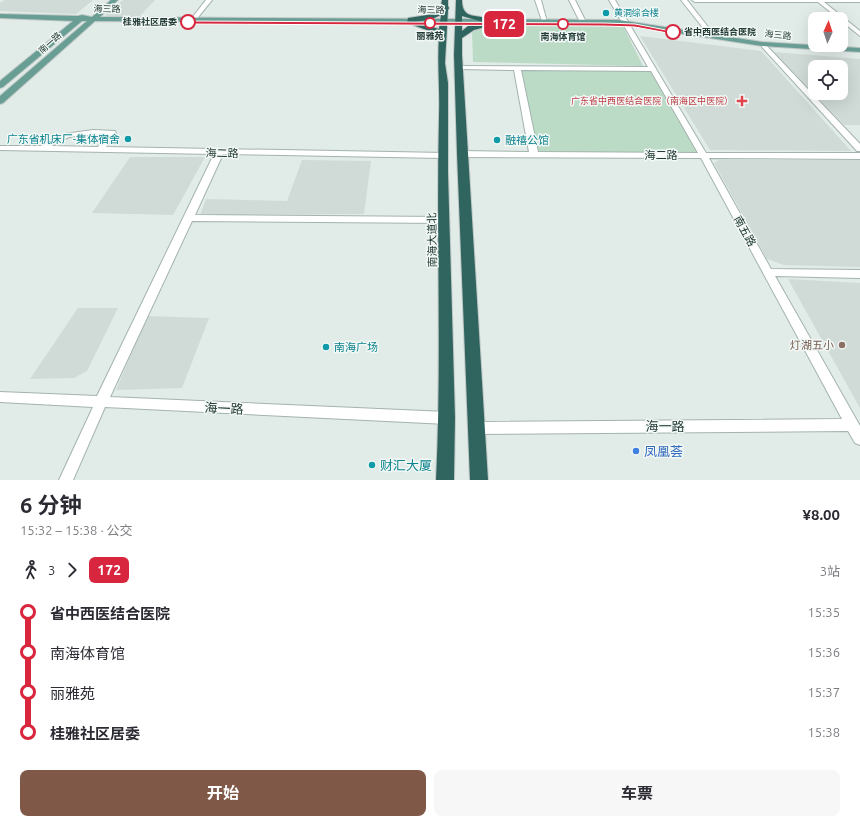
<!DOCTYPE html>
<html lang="zh">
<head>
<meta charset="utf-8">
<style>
	body { margin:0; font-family:Ubuntu,"Noto Sans SC",sans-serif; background:#f7f7f7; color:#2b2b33; height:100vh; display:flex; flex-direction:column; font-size:15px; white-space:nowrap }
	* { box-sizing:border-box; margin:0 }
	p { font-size:13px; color:#7c7c81 }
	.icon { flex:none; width:22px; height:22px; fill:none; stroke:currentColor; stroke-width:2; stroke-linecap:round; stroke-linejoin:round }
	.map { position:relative; height:480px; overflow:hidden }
	.side { display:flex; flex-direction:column; background:#fff; flex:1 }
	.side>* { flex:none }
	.badge { padding:0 8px; border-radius:6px; font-size:14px; line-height:26px }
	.needle { width:26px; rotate:3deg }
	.buttons { position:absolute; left:808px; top:12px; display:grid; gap:8px }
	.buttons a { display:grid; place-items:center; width:40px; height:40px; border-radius:8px; background:#fff; box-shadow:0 4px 16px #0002; font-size:20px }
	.map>.badge { position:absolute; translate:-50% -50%; box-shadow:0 0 0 2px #fff }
	.legs { display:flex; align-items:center; gap:6px; height:44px; padding:0 20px; font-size:13px }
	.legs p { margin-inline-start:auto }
	.overview { display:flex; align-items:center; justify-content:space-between; height:68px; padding:0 20px }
	h1 { font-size:22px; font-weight:700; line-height:30px }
	.button { display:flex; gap:8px; margin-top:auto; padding:8px 20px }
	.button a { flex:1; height:46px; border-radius:8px; background:#805848; color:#fff; font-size:16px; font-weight:700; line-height:46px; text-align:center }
	.button a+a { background:#f7f7f7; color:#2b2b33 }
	ul { padding:0 20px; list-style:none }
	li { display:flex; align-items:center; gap:14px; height:40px; font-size:15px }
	li i { display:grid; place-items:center; width:6px; height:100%; margin:0 5px; background:currentColor }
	li i::after { content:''; width:10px; height:10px; margin:-5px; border:3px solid; border-radius:50%; background:#fff }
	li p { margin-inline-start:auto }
	li:first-child i { background:linear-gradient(#0000 50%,currentColor 0) }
	li:last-child i { background:linear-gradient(currentColor 50%,#0000 0) }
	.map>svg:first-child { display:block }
	.built { fill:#d0dbd7; fill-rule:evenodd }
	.green { fill:#bbdbc7 }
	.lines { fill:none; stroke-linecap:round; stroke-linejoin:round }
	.minor-casing { stroke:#a4b3ae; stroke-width:2 }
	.major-casing { stroke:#c1c8c7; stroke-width:2 }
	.highway-casing { stroke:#c1c8c7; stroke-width:2 }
	.minor { fill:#fff; fill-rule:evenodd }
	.major { fill:#699e95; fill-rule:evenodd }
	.highway { fill:#30655f; fill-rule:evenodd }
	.line-1 { fill:#d7263d; stroke:#fff }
	.culture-dot { fill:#0f9aa8; stroke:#f2f8f5; stroke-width:1.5 }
	.stop-1-dot { fill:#fff; stroke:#d7263d; stroke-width:2 }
	.health-dot { fill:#e0444e; stroke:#f2f8f5; stroke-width:1.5 }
	.education-dot { fill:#8d6e63; stroke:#f2f8f5; stroke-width:1.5 }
	.shop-dot { fill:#3f7fe0; stroke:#f2f8f5; stroke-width:1.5 }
	.labels { text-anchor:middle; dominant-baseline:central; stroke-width:3; stroke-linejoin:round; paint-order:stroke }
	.far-street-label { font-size:9px; fill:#233b36; stroke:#f2f8f5 }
	.far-culture-label { font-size:9px; fill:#0d838f; stroke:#f2f8f5; text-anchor:start }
	.far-stop-label { font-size:9px; font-weight:bold; fill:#233b36; stroke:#f2f8f5 }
	.far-health-label { font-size:9px; fill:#be3a42; stroke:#f2f8f5; text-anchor:end }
	.culture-label { font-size:11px; fill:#0d838f; stroke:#f2f8f5; text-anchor:start }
	.street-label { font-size:11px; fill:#233b36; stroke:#f2f8f5 }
	.education-label { font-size:11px; fill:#785e54; stroke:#f2f8f5; text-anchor:end }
	.near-street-label { font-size:13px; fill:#233b36; stroke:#f2f8f5 }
	.near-shop-label { font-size:13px; fill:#366cbe; stroke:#f2f8f5; text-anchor:start }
	.near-culture-label { font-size:13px; fill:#0d838f; stroke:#f2f8f5; text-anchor:start }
</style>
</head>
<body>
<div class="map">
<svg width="860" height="480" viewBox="0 0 860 480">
	<rect width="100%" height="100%" fill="#e1ebe7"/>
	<!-- built -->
	<g class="built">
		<polygon points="5,0 93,0 76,14 0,11 0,3"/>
		<polygon points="123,0 155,0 139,17 108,17 105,15"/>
		<polygon points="640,36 761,51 851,151 710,150"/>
		<path d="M774 52 860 59V125H844ZM815 67H841V93H815Z"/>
		<polygon points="130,157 205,157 173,215 92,213"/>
		<polygon points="302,160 371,161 364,214 200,215 206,199 287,201"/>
		<polygon points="719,160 860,160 860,267 784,265 767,259 714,163"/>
		<polygon points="788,279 860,283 860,408"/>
		<polygon points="78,308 118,308 87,371 74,378 30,379"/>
		<polygon points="147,316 209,318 182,388 116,390"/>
	</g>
	<!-- green -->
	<g class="green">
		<polygon points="486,25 623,26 643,66 473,62 472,30"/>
		<polygon points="517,68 652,69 704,156 534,155"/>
	</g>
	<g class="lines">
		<!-- minor casing -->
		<g class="minor-casing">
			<g id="minor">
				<polygon points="206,0 212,0 195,21 191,21 191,19"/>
				<polygon points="535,0 541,0 547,22 542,21"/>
				<polygon points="569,0 575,0 586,22 585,23 580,22"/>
				<path d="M609 0H615L706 153H860V159L709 158 771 269 860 270V278L775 276 860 426V445L855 443 848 431 477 434 472 432 470 428 472 424 477 422 842 419 701 158 462 157 458 154 462 151 529 152 514 70 459 69 457 68V66L648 67ZM521 70 651 71 698 153 538 152Z"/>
				<polygon points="681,0 687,0 715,36 715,38 711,38"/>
				<polygon points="692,0 860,0 860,2 824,2 860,31 860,36 818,2 695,2"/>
				<polygon points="762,45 766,45 860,144 860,151 857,151 762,47"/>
				<path d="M93 130 115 131 116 133 106 147 446 153 447 155 443 158 223 154 195 215 444 217 449 220 444 223 192 221 110 397 447 412 452 414 454 418 452 422 447 424 105 407 73 480H59L93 407 0 402V392L97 396 214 154 0 150V146H41L56 137 64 134ZM84 135H106L98 147 51 146 69 137Z"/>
			</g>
		</g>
		<!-- major casing -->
		<g class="major-casing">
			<polygon id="major" points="111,0 118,0 100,17 619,20 762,42 860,48 860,52 762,46 619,24 95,21 3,103 0,104 0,96 87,21 82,21 3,87 0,88 0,81 73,21 0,18 0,14 78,16 82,15 92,17"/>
		</g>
		<!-- highway casing -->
		<g class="highway-casing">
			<g id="highway">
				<path d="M442 0H448V6L449 8 448 10 445 63 448 83V173L455 418 454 480H436C442 359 436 237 439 116 440 89 437 63 439 37L435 33 407 23 408 18 427 15 440 10ZM441 15 439 29 415 22 432 19Z"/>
				<path d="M456 0H462C462 22 479 12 491 21L489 26 474 30 462 38V55L488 480H470L457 154 454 55ZM462 16 483 22 468 26 462 31Z"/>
			</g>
		</g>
		<!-- minor -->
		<use href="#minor" class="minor"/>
		<!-- major -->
		<use href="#major" class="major"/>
		<!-- highway -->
		<use href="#highway" class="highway"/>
	</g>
	<!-- line-1 -->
	<polygon class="line-1" points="186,21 604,23 635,24 676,32 673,34 635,27 604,26 188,24"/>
	<!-- markers -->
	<g class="culture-dot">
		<circle cx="606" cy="13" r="4"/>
		<circle cx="128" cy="139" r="4"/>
		<circle cx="497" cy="140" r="4"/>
		<circle cx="326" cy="347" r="4"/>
		<circle cx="372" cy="465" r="4"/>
	</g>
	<g class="stop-1-dot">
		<circle cx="188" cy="22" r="7"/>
		<circle cx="430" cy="23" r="5"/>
		<circle cx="563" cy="24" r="5"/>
		<circle cx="673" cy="32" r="7"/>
	</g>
	<path class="health-dot" d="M740 95h4v4h4v4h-4v4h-4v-4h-4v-4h4z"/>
	<circle class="education-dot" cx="842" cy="345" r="4"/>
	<circle class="shop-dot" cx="636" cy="451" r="4"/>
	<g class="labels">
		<!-- far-street labels -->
		<g class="far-street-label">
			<text transform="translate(107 9) rotate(1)">海三路</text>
			<text transform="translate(431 10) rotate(1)">海三路</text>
			<text transform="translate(778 35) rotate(6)">海三路</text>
			<text transform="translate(50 43) rotate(-42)">南一路</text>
		</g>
		<!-- far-culture labels -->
		<g class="far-culture-label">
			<text x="614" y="13">黄洞综合楼</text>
		</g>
		<!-- far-stop labels -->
		<g class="far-stop-label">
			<text x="177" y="22" text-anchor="end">桂雅社区居委</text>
			<text x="684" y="32" text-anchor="start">省中西医结合医院</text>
			<text x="430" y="36">丽雅苑</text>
			<text x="563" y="37">南海体育馆</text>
		</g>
		<!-- far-health labels -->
		<g class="far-health-label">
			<text x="733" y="101">广东省中西医结合医院（南海区中医院）</text>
		</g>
		<!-- culture labels -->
		<g class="culture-label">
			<text x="120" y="139" text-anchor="end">广东省机床厂-集体宿舍</text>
			<text x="505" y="140">融禧公馆</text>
			<text x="334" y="347">南海广场</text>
		</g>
		<!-- street labels -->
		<g class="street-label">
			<text transform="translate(222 153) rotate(1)">海二路</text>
			<text x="661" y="155">海二路</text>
			<text transform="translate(745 231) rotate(61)">南五路</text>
			<text transform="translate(432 240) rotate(-91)">南海大道北</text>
		</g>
		<!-- education labels -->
		<g class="education-label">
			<text x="834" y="345">灯湖五小</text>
		</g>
		<!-- near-street labels -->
		<g class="near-street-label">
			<text transform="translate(224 408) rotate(3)">海一路</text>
			<text x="665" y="426">海一路</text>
		</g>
		<!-- near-shop labels -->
		<g class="near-shop-label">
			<text x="644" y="451">凤凰荟</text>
		</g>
		<!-- near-culture labels -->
		<g class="near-culture-label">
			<text x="380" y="465">财汇大厦</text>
		</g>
	</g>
</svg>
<div class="buttons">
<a><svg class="needle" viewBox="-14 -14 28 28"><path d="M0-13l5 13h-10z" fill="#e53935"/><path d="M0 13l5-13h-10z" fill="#7c7c81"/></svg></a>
<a><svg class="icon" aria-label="locate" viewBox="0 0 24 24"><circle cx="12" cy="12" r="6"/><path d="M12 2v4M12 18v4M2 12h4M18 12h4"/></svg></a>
</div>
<b class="badge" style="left:504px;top:24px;background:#d7263d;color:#fff">172</b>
</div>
<section class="side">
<div class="overview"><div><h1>6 分钟</h1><p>15:32 – 15:38 · 公交</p></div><b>¥8.00</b></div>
<div class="legs"><svg class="icon" aria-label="walk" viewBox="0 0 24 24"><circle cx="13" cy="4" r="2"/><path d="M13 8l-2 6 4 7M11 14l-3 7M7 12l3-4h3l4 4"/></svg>3<svg class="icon" aria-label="forward" viewBox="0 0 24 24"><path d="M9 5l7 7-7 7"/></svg><b class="badge" style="background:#d7263d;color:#fff">172</b><p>3站</p></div>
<ul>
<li><i style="color:#d7263d"></i><b>省中西医结合医院</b><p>15:35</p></li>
<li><i style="color:#d7263d"></i><span>南海体育馆</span><p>15:36</p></li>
<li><i style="color:#d7263d"></i><span>丽雅苑</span><p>15:37</p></li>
<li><i style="color:#d7263d"></i><b>桂雅社区居委</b><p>15:38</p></li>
</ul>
<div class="button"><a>开始</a><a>车票</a></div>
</section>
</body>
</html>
